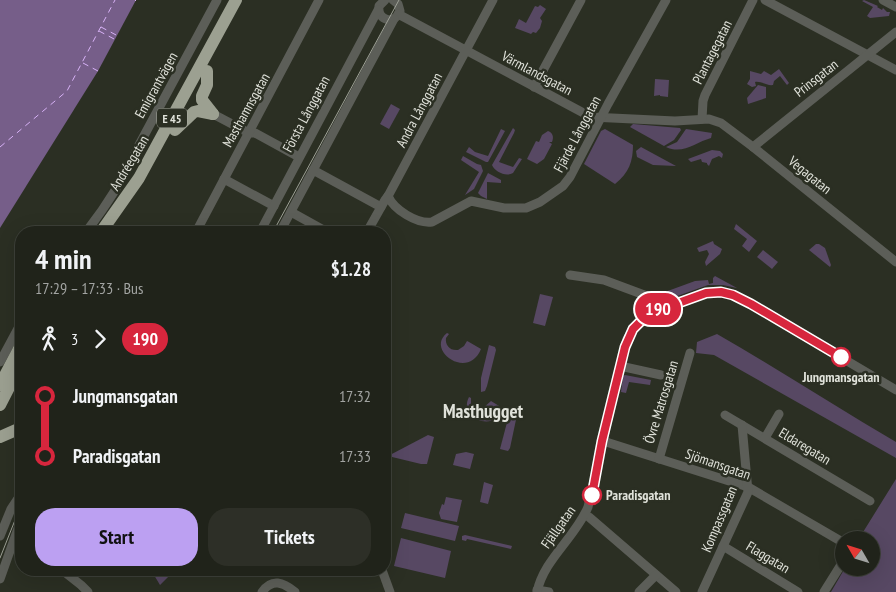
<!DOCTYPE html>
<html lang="en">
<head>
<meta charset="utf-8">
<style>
	body { margin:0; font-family:"PT Sans Narrow",sans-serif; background:#2d2f27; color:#f1f3f6; height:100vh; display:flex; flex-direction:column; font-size:19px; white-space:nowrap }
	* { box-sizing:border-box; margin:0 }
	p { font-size:16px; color:#a2a4a2 }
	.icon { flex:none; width:28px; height:28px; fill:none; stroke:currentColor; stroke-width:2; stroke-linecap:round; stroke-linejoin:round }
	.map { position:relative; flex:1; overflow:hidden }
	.sheet { position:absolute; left:15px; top:226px; width:376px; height:350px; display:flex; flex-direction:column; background:#20231a; border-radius:20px; box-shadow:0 5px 20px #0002,0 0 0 1px #3d4039 }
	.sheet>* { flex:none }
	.badge { padding:0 10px; border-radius:16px; font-size:18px; line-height:32px }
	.needle { width:32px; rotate:309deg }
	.fabs { position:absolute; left:835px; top:531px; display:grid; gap:10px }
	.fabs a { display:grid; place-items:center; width:45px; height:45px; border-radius:50%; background:#20231a; box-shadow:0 5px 20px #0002,0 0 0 1px #3d4039; font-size:25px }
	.map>.badge { position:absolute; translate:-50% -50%; box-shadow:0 0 0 2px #fff }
	.legs { display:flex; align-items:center; gap:8px; height:55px; padding:0 20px; font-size:16px }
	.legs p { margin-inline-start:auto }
	.overview { display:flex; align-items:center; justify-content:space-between; height:85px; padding:0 20px }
	h1 { font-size:28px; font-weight:700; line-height:38px }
	.primary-button { display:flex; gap:10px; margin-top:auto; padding:10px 20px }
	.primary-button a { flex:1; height:58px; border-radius:20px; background:#bca0f2; color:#111; font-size:20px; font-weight:700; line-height:58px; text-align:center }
	.primary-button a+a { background:#2d2f27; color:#f1f3f6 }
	ul { padding:0 20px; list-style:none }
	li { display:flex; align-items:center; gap:18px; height:60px; font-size:19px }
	li i { display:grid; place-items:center; width:8px; height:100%; margin:0 6px; background:currentColor }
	li i::after { content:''; width:12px; height:12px; margin:-6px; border:4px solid; border-radius:50%; background:#20231a }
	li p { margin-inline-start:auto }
	li:first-child i { background:linear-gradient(#0000 50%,currentColor 0) }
	li:last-child i { background:linear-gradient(currentColor 50%,#0000 0) }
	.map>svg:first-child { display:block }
	.green { fill:#574863 }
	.water { fill:#765e89 }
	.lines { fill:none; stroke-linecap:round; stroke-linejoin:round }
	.ferry { stroke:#d8b2f7; stroke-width:1; stroke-dasharray:6 5; stroke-linecap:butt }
	.minor { stroke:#5c5e58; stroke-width:9 }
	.highway { stroke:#9ca091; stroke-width:12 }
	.tram { stroke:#9da096; stroke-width:1 }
	.line-1-casing { stroke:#fff; stroke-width:11 }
	.line-1 { stroke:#d7263d; stroke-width:8 }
	.stop-1-dot { fill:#fff; stroke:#d7263d; stroke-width:2.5 }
	.labels { text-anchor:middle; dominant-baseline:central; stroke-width:5; stroke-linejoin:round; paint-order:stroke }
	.shield { fill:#2b2f23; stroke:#aaaca3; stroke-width:1 }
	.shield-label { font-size:12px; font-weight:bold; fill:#e0e2da }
	.street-label { font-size:14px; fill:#e0e2da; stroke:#2b2f23 }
	.stop-label { font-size:14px; font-weight:bold; fill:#e0e2da; stroke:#2b2f23 }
	.district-label { font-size:19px; font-weight:bold; fill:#e0e2da; stroke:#2b2f23 }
</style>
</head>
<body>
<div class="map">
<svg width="896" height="592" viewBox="0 0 896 592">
	<rect width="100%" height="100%" fill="#2b2f23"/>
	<!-- green -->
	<g class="green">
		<polygon points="864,0 878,6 877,7 882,10 883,8 887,12 890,12 889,16 870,18 867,16 873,7 862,1"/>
		<polygon points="540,5 546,9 540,18 542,21 540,28 536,33 533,32 531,34 515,28 519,19 526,23 535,6 538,7"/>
		<path d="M779 69 789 83 787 85 780 76 774 81 773 85C767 86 762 81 755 82L756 86 752 87 747 84 750 79V71L761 74 764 71 771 75Z"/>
		<polygon points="655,79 669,80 668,97 660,96 660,95 654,96"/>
		<polygon points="758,85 766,87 766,98 748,104 747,98"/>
		<polygon points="391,104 400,109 389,129 380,124"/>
		<polygon points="633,124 680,128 681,130 674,140 664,146 630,127"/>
		<path d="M513 128 515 130 514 133 499 162 513 167 519 158 522 159 513 173C506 177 495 172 492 165Z"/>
		<polygon points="501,129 505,131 488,162 486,162 466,152 469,147 475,152 488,156"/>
		<path d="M605 129 633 145C633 161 629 173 615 184L584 164 601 131Z"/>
		<path d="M686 129 712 133 711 138C696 142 683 155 666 147L677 142Z"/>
		<path d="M548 131C553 133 554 137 552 142H549L552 144 544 159 537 164 527 159 536 141 539 142 542 135Z"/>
		<polygon points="641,147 676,166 653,165 637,157 636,151"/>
		<polygon points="712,150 720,151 723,154 722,158 719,156 712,159 709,166 707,164 707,163 702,162 701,159 691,162 688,159"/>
		<polygon points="463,156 477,164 481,165 483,171 474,189 465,195 479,172 461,160"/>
		<polygon points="488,173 501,180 501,183 487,182 487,199 481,196 478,193"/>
		<polygon points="736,224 757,241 749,252 742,246 747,239 734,229"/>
		<polygon points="713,241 714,244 722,249 720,254 706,266 705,262 709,254 707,250 699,252 697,248"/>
		<polygon points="816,244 819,244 825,248 831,265 830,267 809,250"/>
		<polygon points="763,250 778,262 772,269 757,257"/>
		<polygon points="715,276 737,288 723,285 708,285 669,299 654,296 695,281 708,280 709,284 713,283 713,278"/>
		<polygon points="540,294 553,297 545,326 533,323"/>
		<path d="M665 315 669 318C669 329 660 327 652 325V321Z"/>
		<path d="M447 333 449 334 446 338C445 345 450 351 458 350L464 346 467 341 469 342 481 349C468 381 425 350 447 333Z"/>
		<path d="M717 334C778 369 836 407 896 442V458L714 355 696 353 697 342Z"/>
		<polygon points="489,345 495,347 496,350 487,386 485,391 481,392 481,378"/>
		<polygon points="625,375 651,380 650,385 629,382 626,393 621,392 623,376"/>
		<path d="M469 397 471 398V405L477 409H482L491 401 504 409C493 434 458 417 469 397Z"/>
		<polygon points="510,411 515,412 517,415 510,448 508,451 500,449"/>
		<polygon points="428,435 434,437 427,464 421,464 388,456"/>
		<polygon points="466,452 474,454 470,469 453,465 456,454"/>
		<polygon points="896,479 896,592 831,592 845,568 871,568 871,540 866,540 860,537"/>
		<polygon points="484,482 493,485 488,504 480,502"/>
		<polygon points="446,497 462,500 457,522 441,519 439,513 442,504 444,505"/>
		<polygon points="405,513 459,526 455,541 401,528"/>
		<polygon points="465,535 512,546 511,549 467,539 466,541 462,540 462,536"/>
		<polygon points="401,538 451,551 445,578 394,566"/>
		<polygon points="151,570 186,570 174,571 160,585"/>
	</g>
	<!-- water -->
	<polygon class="water" points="0,0 136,0 98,71 0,228"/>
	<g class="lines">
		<!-- ferry -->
		<g class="ferry">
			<polyline points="135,0 136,1"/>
			<polyline points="101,27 118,36"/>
			<polyline points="99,31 116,40"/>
			<polyline points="83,63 98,71"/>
			<polyline points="0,147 67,91 115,0"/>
		</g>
		<!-- minor -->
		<g class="minor">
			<path d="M385 0 379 6C377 21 395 25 400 11L398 4 393 0"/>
			<polyline points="765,0 896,70"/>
			<polyline points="883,0 896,7"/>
			<polyline points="398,14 591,117 675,121 709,119 721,123 753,147 896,262"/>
			<polyline points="534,87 581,0"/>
			<polyline points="213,114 249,133 255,133 299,157"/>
			<polyline points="702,119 703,101 705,95 753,0"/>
			<polyline points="753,147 896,32"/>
			<polyline points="313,170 381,207"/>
			<polyline points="224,179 274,206"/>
			<path d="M388 196C394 210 417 224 432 222L471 201 504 208H526L540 202 563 186 570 177 608 104 666 0"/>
			<polyline points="291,212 327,232"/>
			<path d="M86 232C107 205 125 177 139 145L217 0"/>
			<polyline points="196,232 319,0"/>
			<polyline points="260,232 378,10"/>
			<polyline points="280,232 394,19"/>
			<polyline points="367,232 385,200 388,196 493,0"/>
			<polyline points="570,275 604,280 647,296 652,301 656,310"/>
			<polyline points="0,362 21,323"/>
			<polyline points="620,366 661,375"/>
			<polyline points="725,415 870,501"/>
			<polyline points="765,438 779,414"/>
			<polyline points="603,441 748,487 844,543"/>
			<polyline points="659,459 690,353"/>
			<polyline points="589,517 676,592"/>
			<polyline points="0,536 11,509 21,494"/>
			<polyline points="723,546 798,592"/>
			<polyline points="62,570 81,585 88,592"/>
			<polyline points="382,570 390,592"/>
			<polyline points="0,579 21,520"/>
			<polyline points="537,590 549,592"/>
			<path d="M262 592C272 578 283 582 295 592"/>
			<path d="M537 592C544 559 575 538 588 507L620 366 627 339 633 329 648 314 656 310 706 293H727L751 304 896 390"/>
			<polyline points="639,592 656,575"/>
			<polyline points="702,592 748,492 742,425"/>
			<polyline points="824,592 844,560"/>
		</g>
		<!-- highway -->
		<g class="highway">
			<polyline points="207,71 207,85 202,96 202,100 213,114"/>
			<polyline points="175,130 194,112 198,111 213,114"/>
			<polyline points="101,232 139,178 236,0"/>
			<polyline points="0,385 21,345"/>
			<polyline points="0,405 21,364"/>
			<polyline points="0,437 16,430"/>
		</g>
		<!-- tram -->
		<g class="tram">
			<polyline points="273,232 399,0"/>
			<polyline points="0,558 21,505"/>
		</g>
	</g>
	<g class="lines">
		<!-- line-1 casing -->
		<g class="line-1-casing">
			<polyline id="line-1" points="592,495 602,441 625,347 633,329 648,314 706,293 721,292 733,295 751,304 841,357"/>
		</g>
		<!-- line-1 -->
		<use href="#line-1" class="line-1"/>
	</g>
	<!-- markers -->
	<g class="stop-1-dot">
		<circle cx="841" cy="357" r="9"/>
		<circle cx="592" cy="495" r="9"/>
	</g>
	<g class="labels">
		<!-- shield labels -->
		<rect class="shield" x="157" y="108.5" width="30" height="19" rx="4"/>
		<g class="shield-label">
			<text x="172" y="118">E 45</text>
		</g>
		<!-- street labels -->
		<g class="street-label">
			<text transform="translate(712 52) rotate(-63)">Plantagegatan</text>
			<text transform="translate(537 73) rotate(28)">Värmlandsgatan</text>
			<text transform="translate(816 78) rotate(-38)">Prinsgatan</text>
			<text transform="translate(156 85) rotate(-61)">Emigrantvägen</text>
			<text transform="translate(246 110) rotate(-61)">Masthamnsgatan</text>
			<text transform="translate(419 110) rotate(-62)">Andra Långgatan</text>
			<text transform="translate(306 114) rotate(-62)">Första Långgatan</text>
			<text transform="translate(577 134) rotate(-62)">Fjärde Långgatan</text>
			<text transform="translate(129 163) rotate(-59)">Andréegatan</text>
			<text transform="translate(810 175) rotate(39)">Vegagatan</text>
			<text transform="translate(661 402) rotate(-73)">Övre Matrosgatan</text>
			<text transform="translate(805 446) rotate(31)">Eldaregatan</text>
			<text transform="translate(718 464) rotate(19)">Sjömansgatan</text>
			<text transform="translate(719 519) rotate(-67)">Kompassgatan</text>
			<text transform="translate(558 527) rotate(-55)">Fjällgatan</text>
			<text transform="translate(768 557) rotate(31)">Flaggatan</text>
		</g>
		<!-- stop labels -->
		<g class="stop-label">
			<text x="841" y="377">Jungmansgatan</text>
			<text x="606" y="495" text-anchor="start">Paradisgatan</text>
		</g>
		<!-- district labels -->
		<g class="district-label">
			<text x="483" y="411">Masthugget</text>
		</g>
	</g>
</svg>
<div class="fabs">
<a><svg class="needle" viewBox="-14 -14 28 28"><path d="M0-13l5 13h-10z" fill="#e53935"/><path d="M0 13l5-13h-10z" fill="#a2a4a2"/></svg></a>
</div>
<b class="badge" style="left:658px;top:309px;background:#d7263d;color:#fff">190</b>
<section class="sheet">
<div class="overview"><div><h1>4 min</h1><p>17:29 – 17:33 · Bus</p></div><b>$1.28</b></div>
<div class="legs"><svg class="icon" aria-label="walk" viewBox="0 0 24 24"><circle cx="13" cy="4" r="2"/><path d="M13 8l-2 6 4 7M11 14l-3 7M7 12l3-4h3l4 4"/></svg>3<svg class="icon" aria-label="forward" viewBox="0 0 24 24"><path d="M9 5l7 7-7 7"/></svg><b class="badge" style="background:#d7263d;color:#fff">190</b></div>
<ul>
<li><i style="color:#d7263d"></i><b>Jungmansgatan</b><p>17:32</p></li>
<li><i style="color:#d7263d"></i><b>Paradisgatan</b><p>17:33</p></li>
</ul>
<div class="primary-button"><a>Start</a><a>Tickets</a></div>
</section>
</div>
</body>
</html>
